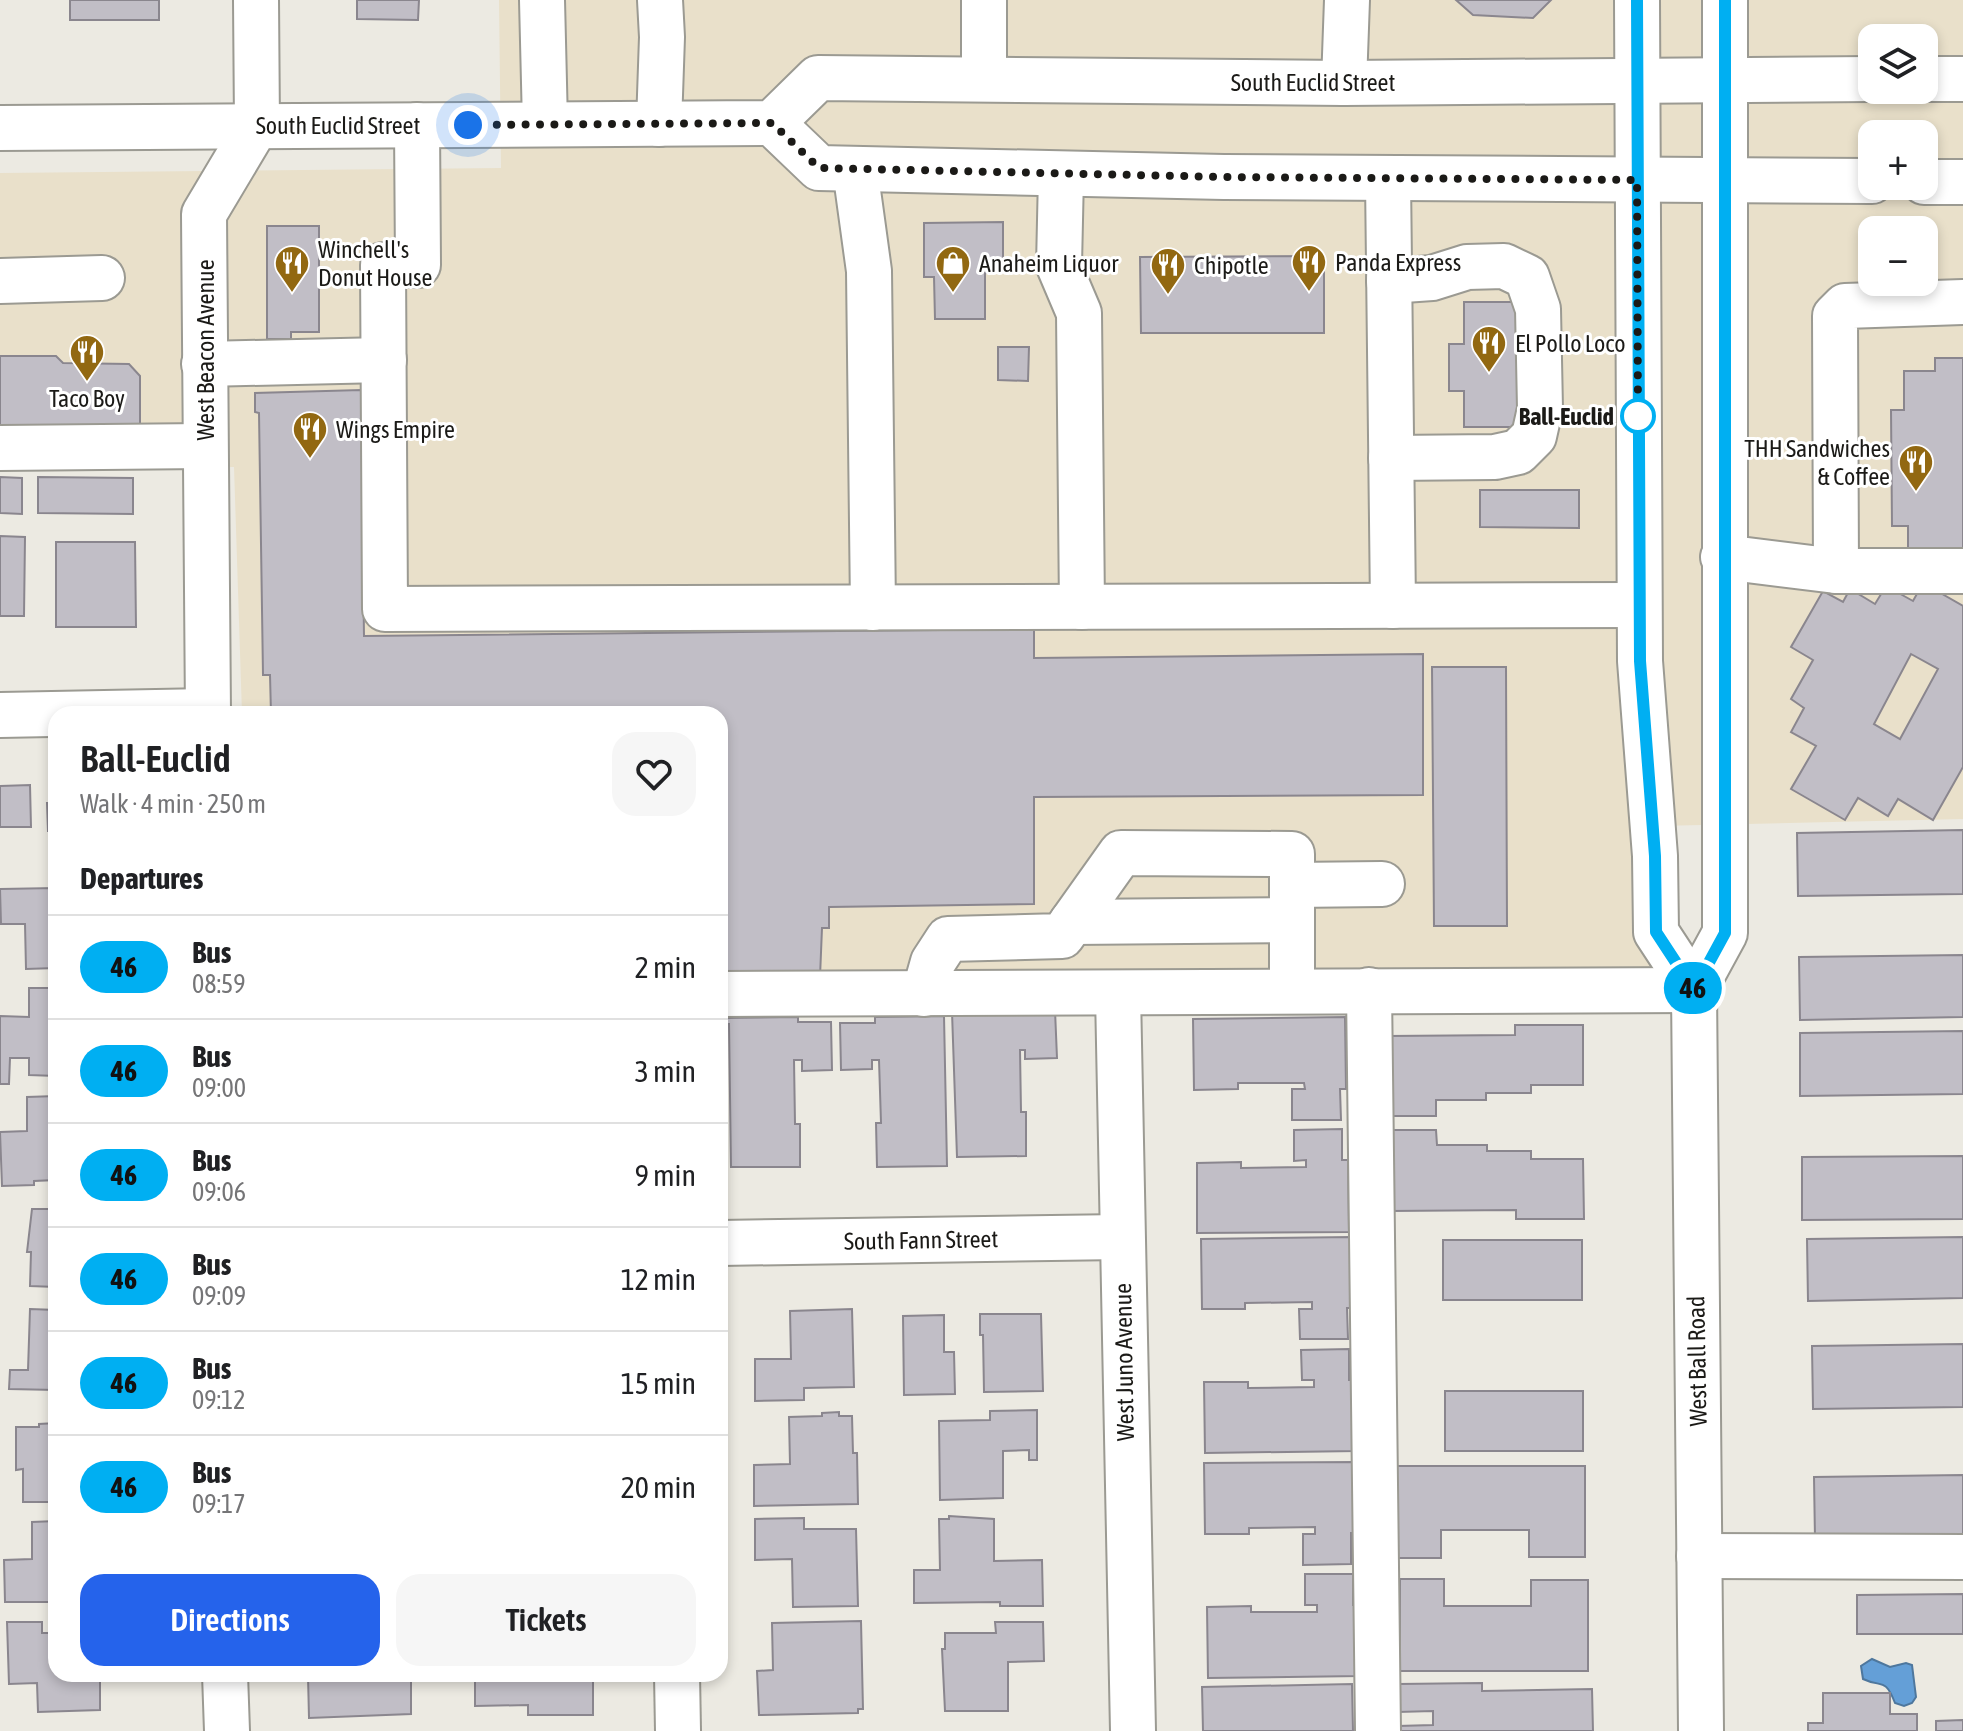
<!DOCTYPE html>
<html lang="en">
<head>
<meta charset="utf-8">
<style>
	body { margin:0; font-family:"Asap Condensed",sans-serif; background:#f6f6f6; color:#202124; height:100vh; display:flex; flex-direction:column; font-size:30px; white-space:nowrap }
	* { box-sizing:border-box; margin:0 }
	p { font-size:26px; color:#757577 }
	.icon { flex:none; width:44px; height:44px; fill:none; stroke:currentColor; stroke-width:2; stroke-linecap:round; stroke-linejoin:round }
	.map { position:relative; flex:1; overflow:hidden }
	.drawer { position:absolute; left:48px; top:706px; width:680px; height:976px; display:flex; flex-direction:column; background:#fff; border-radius:24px; box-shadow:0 4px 12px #0003 }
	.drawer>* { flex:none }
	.badge { padding:0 16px; border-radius:26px; font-size:28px; line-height:52px }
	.controls { position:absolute; left:1858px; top:24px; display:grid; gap:16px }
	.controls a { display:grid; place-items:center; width:80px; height:80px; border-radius:16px; background:#fff; box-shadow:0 4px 12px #0003; font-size:40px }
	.you { position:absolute; width:40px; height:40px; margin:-20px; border:6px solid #fff; border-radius:50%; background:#1a73e8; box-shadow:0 0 0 12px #1a73e833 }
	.map>.badge { position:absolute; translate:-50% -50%; box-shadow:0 0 0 4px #fff }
	h2 { padding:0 32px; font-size:30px; line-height:72px }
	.round { display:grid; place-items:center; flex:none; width:84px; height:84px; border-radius:24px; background:#f6f6f6 }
	.headline { display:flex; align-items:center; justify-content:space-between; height:136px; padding:0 32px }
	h1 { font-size:38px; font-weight:600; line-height:60px }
	.cta { display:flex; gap:16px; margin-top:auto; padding:16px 32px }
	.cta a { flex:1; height:92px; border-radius:24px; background:#2563eb; color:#fff; font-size:32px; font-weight:600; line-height:92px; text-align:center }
	.cta a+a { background:#f6f6f6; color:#202124 }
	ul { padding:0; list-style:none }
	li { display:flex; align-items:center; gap:24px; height:104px; padding:0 32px; border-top:2px solid #e0e0e0 }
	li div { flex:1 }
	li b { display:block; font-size:30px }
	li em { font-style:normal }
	li .badge { min-width:88px; font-weight:700; text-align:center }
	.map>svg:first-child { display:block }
	.commercial { fill:#e9e0ca; fill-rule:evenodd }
	.water { fill:#649fd7; stroke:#4e779d; stroke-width:2 }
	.building { fill:#c1bec6; stroke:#8a868e; stroke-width:2; fill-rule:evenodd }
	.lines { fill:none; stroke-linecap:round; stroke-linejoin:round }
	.minor-casing { stroke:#9b9a92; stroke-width:48 }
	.major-casing { stroke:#9b9a92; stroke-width:48 }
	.minor { stroke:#fff; stroke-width:44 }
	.major { stroke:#fff; stroke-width:44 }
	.line-casing { stroke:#fff; stroke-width:18 }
	.line { stroke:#00aff2; stroke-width:12 }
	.walk { stroke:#1b1a17; stroke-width:8; stroke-dasharray:0 14.4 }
	.stop-dot { fill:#fff; stroke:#00aff2; stroke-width:4 }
	.labels { text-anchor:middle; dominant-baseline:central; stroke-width:6; stroke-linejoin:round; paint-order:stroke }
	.street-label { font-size:24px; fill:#1b1a17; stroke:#fff }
	.poi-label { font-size:24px; fill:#1b1a17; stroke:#fff; text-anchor:start }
	.stop-label { font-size:24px; font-weight:bold; fill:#1b1a17; stroke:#fff; text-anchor:end }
</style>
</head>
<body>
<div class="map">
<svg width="1963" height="1731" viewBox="0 0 1963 1731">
	<rect width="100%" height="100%" fill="#eceae2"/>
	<!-- commercial -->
	<path class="commercial" d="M499 0H1963V819L1657 826 1656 1009 720 1007V714H242L234 467H0V173L501 168ZM1872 38H1924V90H1872ZM1872 134H1924V186H1872ZM1872 230H1924V282H1872Z"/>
	<!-- water -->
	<path class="water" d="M1872 1659 1890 1667 1906 1663 1912 1665 1916 1697 1912 1703 1904 1706 1895 1703C1885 1677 1882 1688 1863 1679L1861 1666Z"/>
	<!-- building -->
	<g class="building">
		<rect x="70" y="0" width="89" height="20"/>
		<polygon points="357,0 419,0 418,20 357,19"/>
		<polygon points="1456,0 1551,0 1533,18 1473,15"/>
		<polygon points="1003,222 1003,273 985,273 985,319 935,319 934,277 924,277 924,223"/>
		<polygon points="267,226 319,226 319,332 291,332 291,339 267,339"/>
		<polygon points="1324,256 1324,333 1141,333 1140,257"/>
		<polygon points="1464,302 1522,302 1522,427 1464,427 1464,391 1449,391 1449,344 1464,344"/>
		<polygon points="998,347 1029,347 1028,381 998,380"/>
		<polygon points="0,356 56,356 63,363 129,364 140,376 140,425 130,425 131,431 0,432"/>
		<polygon points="1935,358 1963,358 1963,552 1908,552 1908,526 1892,526 1891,410 1904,410 1904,371 1935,371"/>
		<polygon points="361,390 364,636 1034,629 1034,658 1423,654 1423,795 1034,797 1034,904 829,907 829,928 822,928 820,977 720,979 720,714 271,714 270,675 263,675 259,413 255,412 255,393"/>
		<polygon points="0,477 22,478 22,514 0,513"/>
		<polygon points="38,477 133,478 133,514 38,513"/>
		<polygon points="1480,490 1579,490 1579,528 1480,527"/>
		<polygon points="0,536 25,537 24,616 0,616"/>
		<polygon points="56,542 135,542 136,627 56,627"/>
		<path d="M1923 583 1963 606V767L1933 820 1898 799 1888 816 1858 798 1845 820 1791 789 1816 746 1791 732 1804 708 1791 699 1813 660 1791 647 1823 591 1843 602 1850 589 1875 604 1886 586 1913 601ZM1911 654 1938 669 1900 739 1874 724Z"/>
		<polygon points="1432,667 1506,667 1507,926 1434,926"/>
		<polygon points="30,785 31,827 0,827 0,786"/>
		<polygon points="47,803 56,803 56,831 48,831"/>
		<polygon points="1963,830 1963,894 1798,896 1797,833"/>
		<polygon points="56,888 56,968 26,969 25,924 1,924 0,889"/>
		<polygon points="1963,955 1963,1017 1800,1020 1799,957"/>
		<polygon points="29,988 56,988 56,1076 29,1075 29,1058 10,1058 9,1084 0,1084 0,1016 29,1017"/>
		<polygon points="1055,1010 1057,1058 1025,1059 1025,1050 1020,1050 1021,1112 1026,1112 1026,1156 957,1157 952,1012"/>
		<polygon points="944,1016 947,1166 877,1167 876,1123 881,1123 879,1060 872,1060 872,1069 841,1070 840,1023 875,1023 875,1017"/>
		<polygon points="798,1017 798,1022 831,1022 832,1070 802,1071 802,1060 794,1060 795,1124 800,1124 800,1167 731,1167 729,1024 725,1024 725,1018"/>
		<polygon points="1345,1017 1346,1089 1340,1089 1341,1120 1292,1120 1292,1089 1305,1089 1304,1083 1238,1083 1238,1089 1194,1090 1193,1019"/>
		<polygon points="1515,1025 1583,1025 1583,1085 1531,1085 1531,1093 1486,1093 1486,1100 1436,1100 1436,1116 1389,1116 1388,1036 1515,1035"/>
		<polygon points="1963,1031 1963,1094 1800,1096 1800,1033"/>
		<polygon points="56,1096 56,1180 34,1181 34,1185 2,1186 0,1132 27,1131 27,1097"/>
		<polygon points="1342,1129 1342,1160 1348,1160 1349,1232 1197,1233 1197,1163 1241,1162 1241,1168 1306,1167 1306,1160 1294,1161 1294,1130"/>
		<polygon points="1389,1130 1436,1130 1437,1145 1487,1145 1487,1151 1531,1151 1531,1159 1583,1159 1584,1219 1516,1219 1516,1210 1389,1211"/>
		<polygon points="1963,1156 1963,1219 1802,1220 1802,1157"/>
		<polygon points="32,1209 56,1209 56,1287 30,1286 31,1252 27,1252"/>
		<polygon points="1352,1237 1353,1308 1347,1308 1348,1339 1300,1339 1299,1309 1312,1309 1312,1302 1245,1303 1245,1309 1202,1309 1201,1239"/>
		<polygon points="1963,1237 1963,1298 1808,1301 1807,1239"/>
		<rect x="1443" y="1240" width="139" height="60"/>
		<polygon points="30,1309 56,1310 56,1390 9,1389 10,1370 28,1370"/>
		<polygon points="852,1309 854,1387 804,1388 804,1400 755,1401 755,1359 791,1359 790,1311"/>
		<polygon points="980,1314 1041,1314 1043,1391 984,1392 983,1335 980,1335"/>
		<polygon points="944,1315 944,1352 954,1352 955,1394 904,1395 903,1316"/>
		<polygon points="1963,1344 1963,1407 1813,1409 1812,1346"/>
		<polygon points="1349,1349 1349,1380 1356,1380 1357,1451 1205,1453 1204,1382 1248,1382 1248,1388 1314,1387 1314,1380 1302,1380 1301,1350"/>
		<rect x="1445" y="1391" width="138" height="60"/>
		<polygon points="1037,1410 1037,1460 1029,1460 1029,1450 1003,1451 1003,1498 940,1500 939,1421 990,1420 990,1411"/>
		<polygon points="839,1412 839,1416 852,1416 853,1453 857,1453 858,1504 754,1506 754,1465 790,1464 789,1417 822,1416 822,1413"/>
		<polygon points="56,1423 56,1502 23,1502 23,1469 16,1470 16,1427 39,1427 39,1424"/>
		<polygon points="1355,1462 1357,1533 1351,1533 1351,1564 1303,1565 1303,1534 1315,1534 1315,1527 1249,1528 1249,1534 1205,1534 1204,1463"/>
		<polygon points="1397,1466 1585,1466 1585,1557 1529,1557 1529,1530 1441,1530 1441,1558 1397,1558"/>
		<polygon points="1963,1475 1963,1538 1815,1539 1814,1477"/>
		<polygon points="949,1516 994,1519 994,1561 1042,1560 1043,1606 1000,1606 1000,1602 914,1603 914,1570 940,1570 939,1519 949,1519"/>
		<polygon points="804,1518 804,1529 856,1529 858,1606 793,1607 792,1559 755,1560 755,1519"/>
		<polygon points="56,1521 56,1602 5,1602 4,1560 32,1559 32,1522"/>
		<polygon points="1305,1574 1353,1574 1353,1605 1358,1605 1360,1676 1208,1678 1207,1607 1251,1606 1251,1612 1317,1612 1317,1605 1305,1605"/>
		<polygon points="1400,1579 1444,1579 1444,1606 1531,1606 1531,1580 1588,1580 1588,1671 1400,1671"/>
		<polygon points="1963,1594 1963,1634 1857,1634 1857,1595"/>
		<polygon points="861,1621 863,1709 858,1709 858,1713 759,1715 757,1671 773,1670 772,1623"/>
		<polygon points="7,1622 42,1622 42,1633 56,1633 56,1674 100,1674 100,1710 38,1712 37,1683 9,1684"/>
		<polygon points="995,1622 1043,1622 1044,1661 1008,1662 1008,1711 945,1711 942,1649 945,1649 945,1633 996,1633"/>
		<polygon points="357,1674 411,1674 411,1714 309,1718 308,1676"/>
		<polygon points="475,1674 557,1674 557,1676 593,1674 593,1715 528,1715 528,1705 475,1706"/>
		<polygon points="1482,1683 1482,1691 1592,1689 1593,1731 1398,1731 1398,1726 1433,1725 1433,1711 1398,1712 1398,1684"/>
		<polygon points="1352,1684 1353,1731 1203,1731 1202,1687"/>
		<polygon points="1823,1693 1890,1693 1890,1714 1917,1714 1917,1731 1808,1731 1808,1723 1823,1723"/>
		<polygon points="1963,1720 1963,1731 1936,1731 1936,1721"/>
	</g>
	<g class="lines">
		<!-- minor casing -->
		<g class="minor-casing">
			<g id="minor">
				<polyline points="542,0 545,124"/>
				<polyline points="984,0 984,79"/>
				<polyline points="1344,83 1347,0"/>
				<polyline points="659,124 662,37 660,0"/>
				<polyline points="417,125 418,265 383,265 385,609 1638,605"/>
				<polyline points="855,169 869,271 873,608"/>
				<polyline points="1061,175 1059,266 1079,313 1082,607"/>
				<polyline points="1388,179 1393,606"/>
				<polyline points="0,281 102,278"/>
				<polyline points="1389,281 1432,278 1467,267 1504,266 1527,277 1538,309 1540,409 1534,436 1518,452 1495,457 1391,458"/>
				<polyline points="204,364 384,360"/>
				<polyline points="0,448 205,446"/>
				<polyline points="1723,557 1836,571 1835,316 1845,306 1963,302"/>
				<polyline points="1836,571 1963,571"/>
				<polyline points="208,714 204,214 257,125 256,0"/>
				<polyline points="0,715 208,711"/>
				<polyline points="1292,885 1382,884"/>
				<polyline points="1072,922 1292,920"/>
				<polyline points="1369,990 1378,1731"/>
				<polyline points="720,994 1694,990"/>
				<polyline points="924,994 933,962 948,939 1062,936 1121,853 1292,854 1292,991"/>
				<polyline points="1118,994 1133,1731"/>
				<polyline points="720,1243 1122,1237"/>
				<polyline points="1699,1556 1963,1557"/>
				<polyline points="225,1674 227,1731"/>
				<polyline points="677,1674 678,1731"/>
			</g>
		</g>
		<!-- major casing -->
		<g class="major-casing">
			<g id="major">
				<polyline points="1637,0 1640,661 1655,856 1656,932 1694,990"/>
				<polyline points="1924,79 1963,79"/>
				<polyline points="772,123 819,168 1224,177 1872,181"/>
				<polyline points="0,128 772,123 818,78 1344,83 1872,79"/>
				<polyline points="1924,182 1963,182"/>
				<polyline points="1701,1731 1694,990 1725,933 1725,0"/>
			</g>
		</g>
		<!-- minor -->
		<use href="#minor" class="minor"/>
		<!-- major -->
		<use href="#major" class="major"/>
	</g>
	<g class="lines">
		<!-- line casing -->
		<g class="line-casing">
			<polyline id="line" points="1637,0 1640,661 1655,856 1656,932 1694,990 1725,933 1725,0"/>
		</g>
		<!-- line -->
		<use href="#line" class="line"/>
		<!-- walk -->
		<polyline class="walk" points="468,125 772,123 819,168 1224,177 1637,180 1638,423 1638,416"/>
	</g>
	<!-- icons -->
	<defs>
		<g id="restaurant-pin" transform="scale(1.8)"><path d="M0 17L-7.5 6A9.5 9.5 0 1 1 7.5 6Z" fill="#926811" stroke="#fff"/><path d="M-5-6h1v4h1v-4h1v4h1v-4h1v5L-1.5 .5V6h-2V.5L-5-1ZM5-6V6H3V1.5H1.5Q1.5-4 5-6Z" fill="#fff"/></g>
		<g id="shop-pin" transform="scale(1.8)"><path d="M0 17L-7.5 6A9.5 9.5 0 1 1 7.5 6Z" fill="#926811" stroke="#fff"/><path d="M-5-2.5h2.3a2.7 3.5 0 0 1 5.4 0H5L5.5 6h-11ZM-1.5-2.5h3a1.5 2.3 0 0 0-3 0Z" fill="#fff"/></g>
	</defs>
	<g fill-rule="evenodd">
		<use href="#restaurant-pin" x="1309" y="262"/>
		<use href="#restaurant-pin" x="292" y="263"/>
		<use href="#shop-pin" x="953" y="263"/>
		<use href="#restaurant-pin" x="1168" y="265"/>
		<use href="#restaurant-pin" x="1489" y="343"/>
		<use href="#restaurant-pin" x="87" y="352"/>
		<use href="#restaurant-pin" x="310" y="429"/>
		<use href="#restaurant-pin" x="1916" y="462"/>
	</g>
	<!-- markers -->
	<circle class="stop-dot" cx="1638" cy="416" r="16"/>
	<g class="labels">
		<!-- street labels -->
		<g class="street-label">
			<text x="1313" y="82">South Euclid Street</text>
			<text x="338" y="125">South Euclid Street</text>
			<text transform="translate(205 350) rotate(-90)">West Beacon Avenue</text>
			<text transform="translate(921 1240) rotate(-1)">South Fann Street</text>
			<text transform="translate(1697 1361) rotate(-91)">West Ball Road</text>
			<text transform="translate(1124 1362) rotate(-91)">West Juno Avenue</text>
		</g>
		<!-- poi labels -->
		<g class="poi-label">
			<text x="318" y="249">Winchell's<tspan x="318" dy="28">Donut House</tspan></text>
			<text x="1335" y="262">Panda Express</text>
			<text x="979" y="263">Anaheim Liquor</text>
			<text x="1194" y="265">Chipotle</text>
			<text x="1515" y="343">El Pollo Loco</text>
			<text x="87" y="398" text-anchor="middle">Taco Boy</text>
			<text x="336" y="429">Wings Empire</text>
			<text x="1890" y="448" text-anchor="end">THH Sandwiches<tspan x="1890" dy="28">&amp; Coffee</tspan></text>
		</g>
		<!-- stop labels -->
		<g class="stop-label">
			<text x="1614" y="416">Ball-Euclid</text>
		</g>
	</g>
</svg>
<div class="controls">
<a><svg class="icon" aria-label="layers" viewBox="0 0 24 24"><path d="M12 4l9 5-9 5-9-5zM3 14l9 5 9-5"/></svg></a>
<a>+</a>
<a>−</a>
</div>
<div class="you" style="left:468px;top:125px"></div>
<b class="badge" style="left:1693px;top:988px;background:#00aff2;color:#111">46</b>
<section class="drawer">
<div class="headline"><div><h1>Ball-Euclid</h1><p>Walk · 4 min · 250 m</p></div><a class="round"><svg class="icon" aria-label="heart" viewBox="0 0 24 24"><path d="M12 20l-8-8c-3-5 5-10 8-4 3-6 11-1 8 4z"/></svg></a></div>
<h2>Departures</h2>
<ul>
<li><span class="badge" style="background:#00aff2;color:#111">46</span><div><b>Bus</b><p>08:59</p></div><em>2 min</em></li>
<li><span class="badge" style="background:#00aff2;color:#111">46</span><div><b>Bus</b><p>09:00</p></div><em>3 min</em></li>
<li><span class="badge" style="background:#00aff2;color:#111">46</span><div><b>Bus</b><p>09:06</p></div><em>9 min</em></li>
<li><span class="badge" style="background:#00aff2;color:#111">46</span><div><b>Bus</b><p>09:09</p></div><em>12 min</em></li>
<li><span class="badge" style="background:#00aff2;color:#111">46</span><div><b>Bus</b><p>09:12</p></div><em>15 min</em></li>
<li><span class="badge" style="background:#00aff2;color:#111">46</span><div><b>Bus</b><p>09:17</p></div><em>20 min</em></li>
</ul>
<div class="cta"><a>Directions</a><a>Tickets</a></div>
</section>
</div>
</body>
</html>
